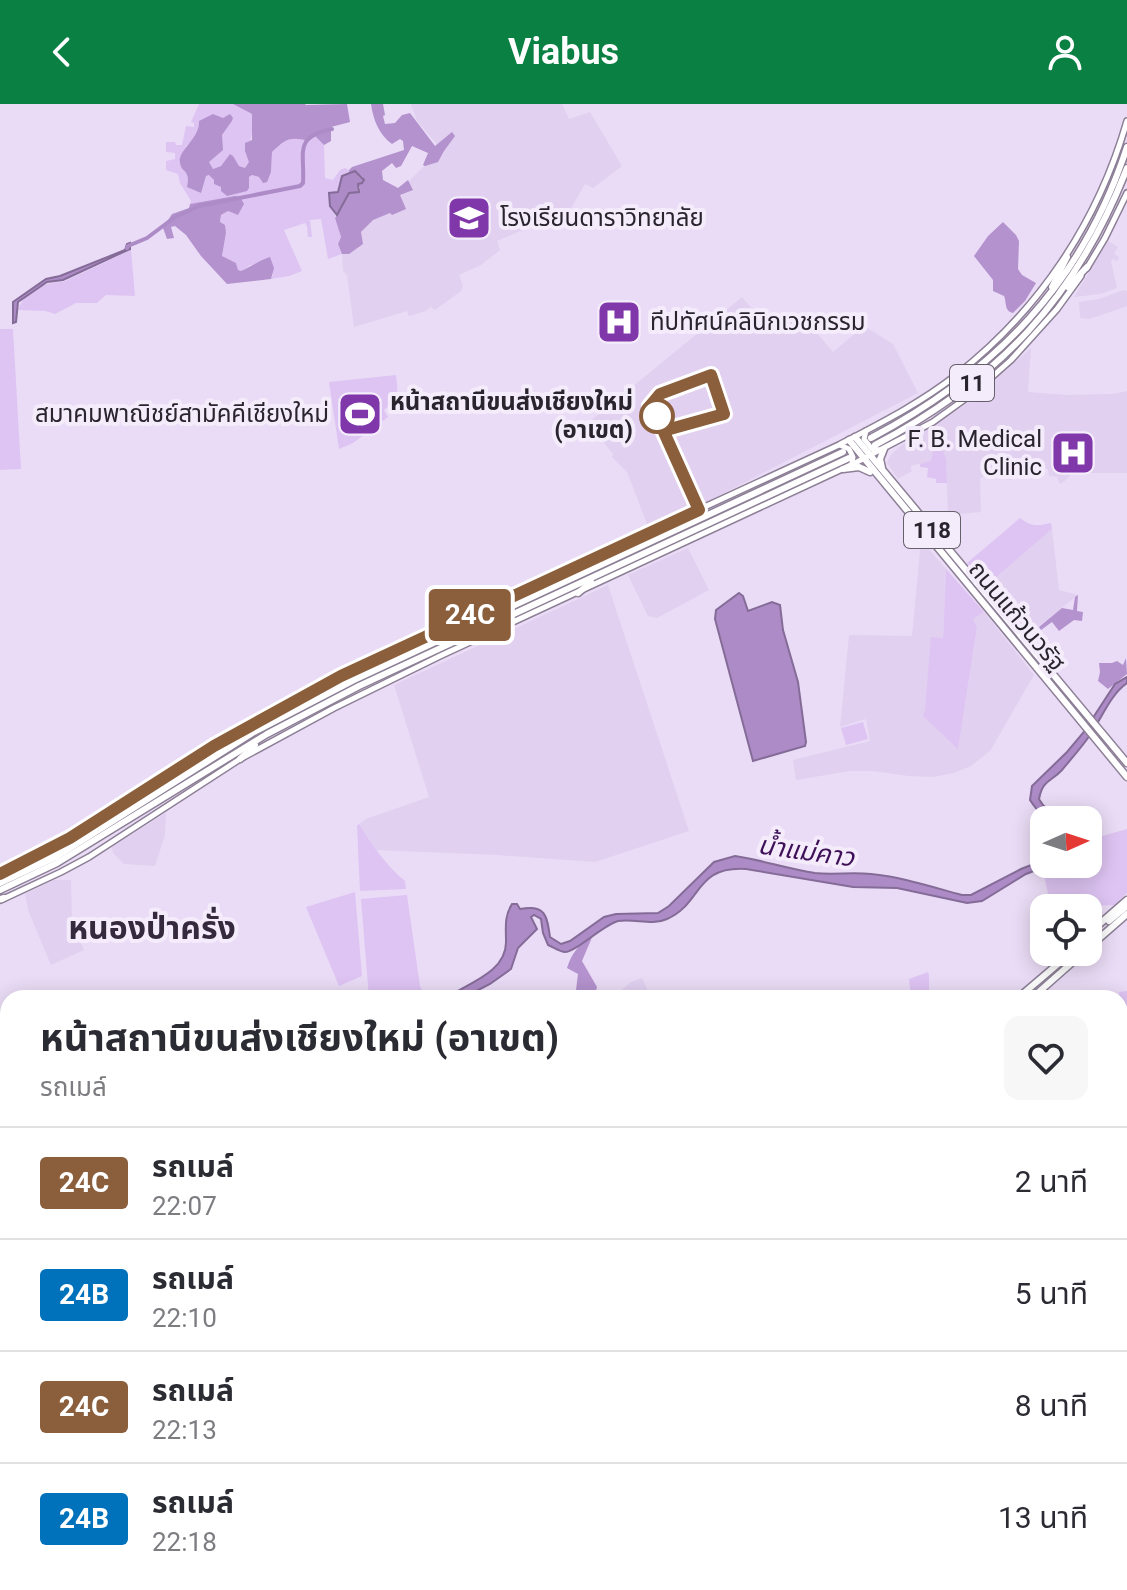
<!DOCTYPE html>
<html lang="th">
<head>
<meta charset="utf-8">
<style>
	body { margin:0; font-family:Roboto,"Noto Sans Thai",sans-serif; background:#f7f7f7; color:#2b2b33; height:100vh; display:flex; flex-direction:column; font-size:30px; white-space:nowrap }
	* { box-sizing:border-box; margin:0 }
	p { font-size:26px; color:#7c7c81 }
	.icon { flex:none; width:44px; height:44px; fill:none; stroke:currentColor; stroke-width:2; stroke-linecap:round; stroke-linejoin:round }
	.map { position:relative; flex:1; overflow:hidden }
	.drawer { position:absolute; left:0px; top:886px; width:1128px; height:600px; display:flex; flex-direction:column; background:#fff; border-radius:24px 24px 0 0; box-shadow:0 4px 20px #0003 }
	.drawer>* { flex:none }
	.badge { padding:0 16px; border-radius:6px; font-size:28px; line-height:52px }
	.needle { width:52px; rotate:87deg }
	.controls { position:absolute; left:1030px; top:702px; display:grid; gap:16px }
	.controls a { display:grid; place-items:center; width:72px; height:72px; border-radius:16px; background:#fff; box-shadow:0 4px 20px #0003; font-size:40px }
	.map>.badge { position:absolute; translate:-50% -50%; box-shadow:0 0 0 4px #fff }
	.round { display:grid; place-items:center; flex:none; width:84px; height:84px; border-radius:16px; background:#f7f7f7 }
	.headline { display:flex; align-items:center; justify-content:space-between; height:136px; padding:0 40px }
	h1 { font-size:38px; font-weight:700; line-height:60px }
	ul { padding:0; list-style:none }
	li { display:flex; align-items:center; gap:24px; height:112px; padding:0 40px; border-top:2px solid #e1e1e2 }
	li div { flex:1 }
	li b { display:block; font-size:30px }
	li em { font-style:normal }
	li .badge { min-width:88px; font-weight:700; text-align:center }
	header { display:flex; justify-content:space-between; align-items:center; height:104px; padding:0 40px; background:#0b8043; color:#fff; font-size:36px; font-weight:700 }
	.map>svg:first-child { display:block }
	.built { fill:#e1d0f0 }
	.green { fill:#dec4f3 }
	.forest { fill:#b492ce }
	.water { fill:#ad8bc6; stroke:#856c98; stroke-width:2 }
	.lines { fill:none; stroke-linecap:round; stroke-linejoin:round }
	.stream { stroke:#856c98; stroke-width:2 }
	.canal { stroke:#ad8bc6; stroke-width:4 }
	.river { stroke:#ad8bc6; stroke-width:6 }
	.secondary-casing { stroke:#8c7f96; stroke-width:8 }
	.primary-casing { stroke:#8c7f96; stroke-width:9 }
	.trunk-casing { stroke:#8c7f96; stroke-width:9 }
	.secondary { stroke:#fff; stroke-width:5 }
	.primary { stroke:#fff; stroke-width:6 }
	.trunk { stroke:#fff; stroke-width:6 }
	.line-casing { stroke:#fff; stroke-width:18 }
	.line { stroke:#8b5e3c; stroke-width:12 }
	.stop-dot { fill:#fff; stroke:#8b5e3c; stroke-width:4 }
	.labels { text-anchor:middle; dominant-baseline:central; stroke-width:8; stroke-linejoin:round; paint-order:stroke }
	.shield { fill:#f4ecfb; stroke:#66606b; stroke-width:2 }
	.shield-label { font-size:22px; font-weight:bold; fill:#29242d }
	.poi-label { font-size:24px; fill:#29242d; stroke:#f4ecfb; text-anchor:start }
	.stop-label { font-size:24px; font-weight:bold; fill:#29242d; stroke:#f4ecfb; text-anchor:end }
	.street-label { font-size:24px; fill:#29242d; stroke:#f4ecfb }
	.water-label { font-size:26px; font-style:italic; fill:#3e1058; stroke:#f4ecfb }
	.district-label { font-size:32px; font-weight:bold; fill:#34293d; stroke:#f4ecfb }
</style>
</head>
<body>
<header><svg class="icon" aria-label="back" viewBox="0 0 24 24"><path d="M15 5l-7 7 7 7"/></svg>Viabus<svg class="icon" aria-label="person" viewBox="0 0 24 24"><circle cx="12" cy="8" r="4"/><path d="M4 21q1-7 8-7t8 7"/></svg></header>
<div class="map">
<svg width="1127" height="1486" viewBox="0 0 1127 1486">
	<rect width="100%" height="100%" fill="#eadcf6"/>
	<!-- built -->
	<g class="built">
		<polygon points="411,0 562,0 569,15 590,8 622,62 593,84 585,80 569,108 551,125 546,119 535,121 497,137 500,146 481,161 459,171 463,182 461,187 435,206 431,203 426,207 409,212 407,207 354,223 347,171 343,167 342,150 393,93 441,45 417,17"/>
		<polygon points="1108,137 1118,143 1114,150 1119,153 1117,157 1113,155 1111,157 1117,184 1100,190 1074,193"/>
		<polygon points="1123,186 1127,187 1127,202 1090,215 1080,214 1079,198 1099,195"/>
		<polygon points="742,193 773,229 799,208 833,248 864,222 893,240 918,289 697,403 649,425 627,368 612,353 613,350 588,319"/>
		<polygon points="1031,244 1028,288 1067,291 1112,290 1127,287 1127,369 1072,369 1066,376 1060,380 1057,373 1049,372 1048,365 1028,361 1014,367 1011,376 984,372 980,375 981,408 948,411 946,355 914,361 910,363 912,367 898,375 887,359 890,352 899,343 971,297"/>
		<polygon points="1052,425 1059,486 1078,491 1028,531 987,481"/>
		<polygon points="921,436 946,465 943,534 931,534 958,644 977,523 973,515 984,508 1034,571 990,647 971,662 954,669 933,673 908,672 873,667 850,667 796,676 793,656 870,637 866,615 840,623 849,531 912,532"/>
		<polygon points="688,444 709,486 657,514 648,512 628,471"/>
		<polygon points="608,481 689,727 595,758 497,751 377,746 359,720 366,715 429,693 394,581"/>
		<polygon points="166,709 165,731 155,762 124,760 113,749 112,743"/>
		<polygon points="54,776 71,776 72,820 84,846 51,861 28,806 25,790"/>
		<polygon points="642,874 651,894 612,894 631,878"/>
		<polygon points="461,1478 671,1478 672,1486 463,1486"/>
	</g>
	<!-- green -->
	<g class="green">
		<path d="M199 0H233L252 10C252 26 254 33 245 47L250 57 245 64 238 62 233 52 221 62 213 65 209 58 222 31 232 17 223 14 200 25 192 38 186 42 180 61C188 70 191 79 200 89L206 72 210 71 214 76 249 84V73L252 71 259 73 271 68 272 48C287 35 289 32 309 36L315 32 324 41 325 74 333 76 340 66 345 64 349 66V69L344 71 338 88 328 92C332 98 330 104 336 110L335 114 341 133 338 140 342 150 328 155 321 115 310 116 312 133H308L307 122 305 119 284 126 302 167 289 172 271 175 273 170 257 160 250 161 241 168 238 166 236 159 222 153 226 129 220 118 221 111 228 107 235 110 241 93 190 100 191 97 180 79 178 70 166 66V57L175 55V49L166 48V38H175L176 41H182L186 22 194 23V19L191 18Z"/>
		<path d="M131 146 135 192 106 191 97 199H76L55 210 45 207 18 206C23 189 45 177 63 178Z"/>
		<polygon points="0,225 13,225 21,365 0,366"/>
		<path d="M396 271C398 290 400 294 384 306L388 313 353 339 339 345 329 278Z"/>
		<polygon points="931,337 938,341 937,347 943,347 946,355 947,379 936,379 936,375 927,373 928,364 920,363 920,360 931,357 934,344 928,339"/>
		<path d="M1020 414C1031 423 1038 422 1051 419L1052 425 987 481 967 459Z"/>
		<polygon points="946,465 984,508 973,515 977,523 958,645 923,612 925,606 931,533 943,534"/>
		<polygon points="863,618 868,635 846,641 841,624"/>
		<path d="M359 720C373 741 385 761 405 777L406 785 360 787 357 722Z"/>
		<polygon points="1127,725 1127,789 1114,801 1069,803 1050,799 1043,767 1052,760 1088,760 1088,736"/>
		<polygon points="355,788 362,872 339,882 306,803"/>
		<polygon points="407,791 420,882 426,894 369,894 361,795"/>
		<polygon points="928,868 929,871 929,894 911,894 909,875"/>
		<polygon points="1127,887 1127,967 1120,966 1122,916 1119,888"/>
		<polygon points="870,1478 937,1478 911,1486 875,1486"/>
	</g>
	<!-- forest -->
	<g class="forest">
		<path d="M233 0H305L306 1 347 0 350 18 331 23V37L324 41 315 32 309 37C289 32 286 35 272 48L271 68 267 78 263 79 259 73 252 71 249 73V84L247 87 227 92 221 87V83L214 80V76L209 71 206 72 201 89 187 83C191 65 181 69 180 59 177 46 200 35 199 17L213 10 223 14 230 10 233 14 232 17 222 31 223 46 209 58 213 65 221 62 230 50 233 52 239 62 245 64 249 58 245 47V39L252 36V10Z"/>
		<path d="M371 0H383L385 11 383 12 385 20 395 19 402 11 410 9 435 42 452 28 455 32 444 47 438 58 425 62 423 61 428 49 412 42 401 62 396 64 392 59 382 67 383 76 398 84 408 76 413 86 400 91 406 105 392 111 390 109 373 116 361 128 363 140 349 150H342L338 140 341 133 335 114 341 105 349 89H357L360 84 358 80 363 73 355 67 349 69V66L352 63 404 46 403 37 400 35 392 40C379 31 373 15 371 0Z"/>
		<path d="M235 92 240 93 244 100 238 111 228 107 221 111 220 118 225 121 226 129 222 152 236 159 238 166 241 167C251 163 260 156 270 153L274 164 271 175 227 180 201 152 186 131 175 122 171 123 174 134 167 135 163 124 172 110 189 104 190 100Z"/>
		<path d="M1003 118 1016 131 1019 137 1018 165 1022 171 1036 179 1025 197 1013 209C1004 207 1007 199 1004 192L993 187V176L974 152 988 132Z"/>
		<polygon points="1078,491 1077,507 1083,508 1082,517 1074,516 1059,527 1052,518 1041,526 1039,523 1062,504 1073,506 1075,493"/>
		<polygon points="1126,554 1127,570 1108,585 1098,577 1100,568 1099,559 1112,559 1117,557 1123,561"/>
		<path d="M593 831 582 857 597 883 594 894H575L578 870 567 864C572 848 579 841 593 831Z"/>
		<polygon points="223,1478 275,1478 277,1486 180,1486 211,1482"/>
	</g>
	<!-- water -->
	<g class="water">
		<polygon points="355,67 364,76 362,79 358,80 359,88 349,89 337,111 330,102 329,89 338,88 342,72"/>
		<polygon points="130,139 130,145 63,176 47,178 18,198 16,218 13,219 13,198 46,175 60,172 125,146 127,140"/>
		<polygon points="739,489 743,492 748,507 772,498 780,501 783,526 798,578 806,638 805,642 753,657 715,515 716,506"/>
		<path d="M1127 573V579C1110 591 1102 614 1090 631 1082 643 1071 655 1062 666 1050 679 1043 675 1039 695L1043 701 1059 716C1045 716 1037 707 1030 696L1032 682 1067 648 1083 629 1115 580Z"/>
		<path d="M735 752C762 756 788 765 815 769 833 771 852 768 871 770 902 773 932 783 962 791H971L1021 765 1044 756V760H1052L1026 770 982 797 967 799 897 784 853 783 746 765C694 762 703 799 667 815 652 822 634 814 618 817 603 821 576 848 565 848 560 848 553 843 548 841L543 829 541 815 534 811 531 813 537 825 518 844 511 865 490 880 463 894H452L454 889C475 877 507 865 506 837 506 823 504 813 512 800H517L520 805C545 800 547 811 550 833L561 840 570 837 604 813 616 810 658 809 669 802 714 758Z"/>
	</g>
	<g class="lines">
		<!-- stream -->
		<g class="stream">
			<polyline points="0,1155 8,1160"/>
			<polyline points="670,1478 671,1481 675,1486"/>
		</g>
		<!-- canal -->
		<path class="canal" d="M127 144 128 142 147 134 175 113 199 102 300 82 303 79C305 48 293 33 332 25"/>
		<!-- river -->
		<polyline class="river" points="105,1478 109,1486"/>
		<!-- secondary casing -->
		<g class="secondary-casing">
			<g id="secondary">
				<polyline points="1087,164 1105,134 1127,89"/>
				<polyline points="866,327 864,335 872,345 880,346"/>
				<polyline points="840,341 849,345 853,353 852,359"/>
				<path d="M224 636 311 588 416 536 839 341C879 320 919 300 955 272 1039 207 1098 118 1127 17"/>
				<polyline points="0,770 70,734 216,642"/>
				<polyline points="1,796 61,768 89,753 240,655 334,604 440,552 857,358 933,318 976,287 1011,256 1057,205 1081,172"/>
			</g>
		</g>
		<!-- primary casing -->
		<g class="primary-casing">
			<g id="primary">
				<polyline points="855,333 1127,659"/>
				<polyline points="849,336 1127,673"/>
				<polyline points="882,364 880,355 884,345"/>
				<polyline points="843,365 859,363 870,368"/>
				<polyline points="1109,817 1127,802"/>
				<polyline points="1088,830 1127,796"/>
				<polyline points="1088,844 1127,810"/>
				<polyline points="1018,894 1072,848"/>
				<polyline points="1032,894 1084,848"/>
				<polyline points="146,1486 160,1478"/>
				<polyline points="167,1486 180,1478"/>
			</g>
		</g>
		<!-- trunk casing -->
		<g class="trunk-casing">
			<g id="trunk">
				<polyline points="1052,183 1067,153"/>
				<polyline points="1068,183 1087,163"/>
				<path d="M871 334C995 268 1083 179 1127 43"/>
				<path d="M875 341C998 276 1076 195 1127 64"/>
				<polyline points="561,476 577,463"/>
				<polyline points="578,489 591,478"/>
				<polyline points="459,536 476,536"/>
				<polyline points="214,642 239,633"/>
				<polyline points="240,655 255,641"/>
				<polyline points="0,779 56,753 254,628 354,576 843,348"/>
				<polyline points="0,786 57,759 267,630 359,582 849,354"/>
				<polyline points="0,795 4,794"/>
			</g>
		</g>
		<!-- secondary -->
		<use href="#secondary" class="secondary"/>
		<!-- primary -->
		<use href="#primary" class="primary"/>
		<!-- trunk -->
		<use href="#trunk" class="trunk"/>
	</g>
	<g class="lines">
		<!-- line casing -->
		<g class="line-casing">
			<polyline id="line" points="0,770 70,734 214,642 341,572 699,406 663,326 666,325 650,302 660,290 711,271 724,310 670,325"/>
		</g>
		<!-- line -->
		<use href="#line" class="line"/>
	</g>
	<!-- icons -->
	<defs>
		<g id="school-square" transform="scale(2.3)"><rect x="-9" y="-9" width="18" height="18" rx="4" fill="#7f37aa" stroke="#f4ecfb"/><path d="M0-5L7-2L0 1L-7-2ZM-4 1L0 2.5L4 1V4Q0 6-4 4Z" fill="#fff"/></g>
		<g id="hospital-square" transform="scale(2.3)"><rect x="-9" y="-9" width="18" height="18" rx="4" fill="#7f37aa" stroke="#f4ecfb"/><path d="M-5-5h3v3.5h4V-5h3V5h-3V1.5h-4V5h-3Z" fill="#fff"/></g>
		<g id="stadium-square" transform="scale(2.3)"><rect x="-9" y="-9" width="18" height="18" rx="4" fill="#7f37aa" stroke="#f4ecfb"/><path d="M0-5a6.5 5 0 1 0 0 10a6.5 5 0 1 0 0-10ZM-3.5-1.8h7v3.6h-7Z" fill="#fff"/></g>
	</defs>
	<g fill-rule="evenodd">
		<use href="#school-square" x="469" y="114"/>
		<use href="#hospital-square" x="619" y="218"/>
		<use href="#stadium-square" x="360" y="310"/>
		<use href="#hospital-square" x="1073" y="349"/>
	</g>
	<!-- markers -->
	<circle class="stop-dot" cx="657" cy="312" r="16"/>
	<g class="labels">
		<!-- shield labels -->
		<g class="shield">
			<rect x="950" y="261" width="44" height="36" rx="6"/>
			<rect x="904" y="408" width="56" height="36" rx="6"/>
		</g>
		<g class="shield-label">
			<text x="972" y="279">11</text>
			<text x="932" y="426">118</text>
		</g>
		<!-- poi labels -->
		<g class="poi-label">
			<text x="500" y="114">โรงเรียนดาราวิทยาลัย</text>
			<text x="650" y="218">ทีปทัศน์คลินิกเวชกรรม</text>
			<text x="329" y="310" text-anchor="end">สมาคมพาณิชย์สามัคคีเชียงใหม่</text>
			<text x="1042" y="335" text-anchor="end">F. B. Medical<tspan x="1042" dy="28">Clinic</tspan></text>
		</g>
		<!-- stop labels -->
		<g class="stop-label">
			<text x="633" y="298">หน้าสถานีขนส่งเชียงใหม่<tspan x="633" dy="28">(อาเขต)</tspan></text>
		</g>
		<!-- street labels -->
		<g class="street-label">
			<text transform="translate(1017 512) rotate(50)">ถนนแก้วนวรัฐ</text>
		</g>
		<!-- water labels -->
		<g class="water-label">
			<text transform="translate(806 747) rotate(8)">น้ำแม่คาว</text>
		</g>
		<!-- district labels -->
		<g class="district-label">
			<text x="152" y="824">หนองป่าครั่ง</text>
		</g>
	</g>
</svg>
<div class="controls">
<a><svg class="needle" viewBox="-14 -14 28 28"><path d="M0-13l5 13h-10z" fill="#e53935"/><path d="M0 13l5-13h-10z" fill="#7c7c81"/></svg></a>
<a><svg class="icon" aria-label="locate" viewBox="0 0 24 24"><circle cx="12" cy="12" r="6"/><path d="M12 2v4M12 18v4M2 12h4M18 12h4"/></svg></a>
</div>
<b class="badge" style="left:470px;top:511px;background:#8b5e3c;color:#fff">24C</b>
<section class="drawer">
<div class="headline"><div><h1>หน้าสถานีขนส่งเชียงใหม่ (อาเขต)</h1><p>รถเมล์</p></div><a class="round"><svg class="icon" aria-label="heart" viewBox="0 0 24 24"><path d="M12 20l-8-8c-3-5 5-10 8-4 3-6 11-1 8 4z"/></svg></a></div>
<ul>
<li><span class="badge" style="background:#8b5e3c;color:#fff">24C</span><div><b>รถเมล์</b><p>22:07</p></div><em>2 นาที</em></li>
<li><span class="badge" style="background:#0072bc;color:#fff">24B</span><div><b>รถเมล์</b><p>22:10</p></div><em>5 นาที</em></li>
<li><span class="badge" style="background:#8b5e3c;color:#fff">24C</span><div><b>รถเมล์</b><p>22:13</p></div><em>8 นาที</em></li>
<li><span class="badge" style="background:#0072bc;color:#fff">24B</span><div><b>รถเมล์</b><p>22:18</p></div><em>13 นาที</em></li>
</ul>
</section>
</div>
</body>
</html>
